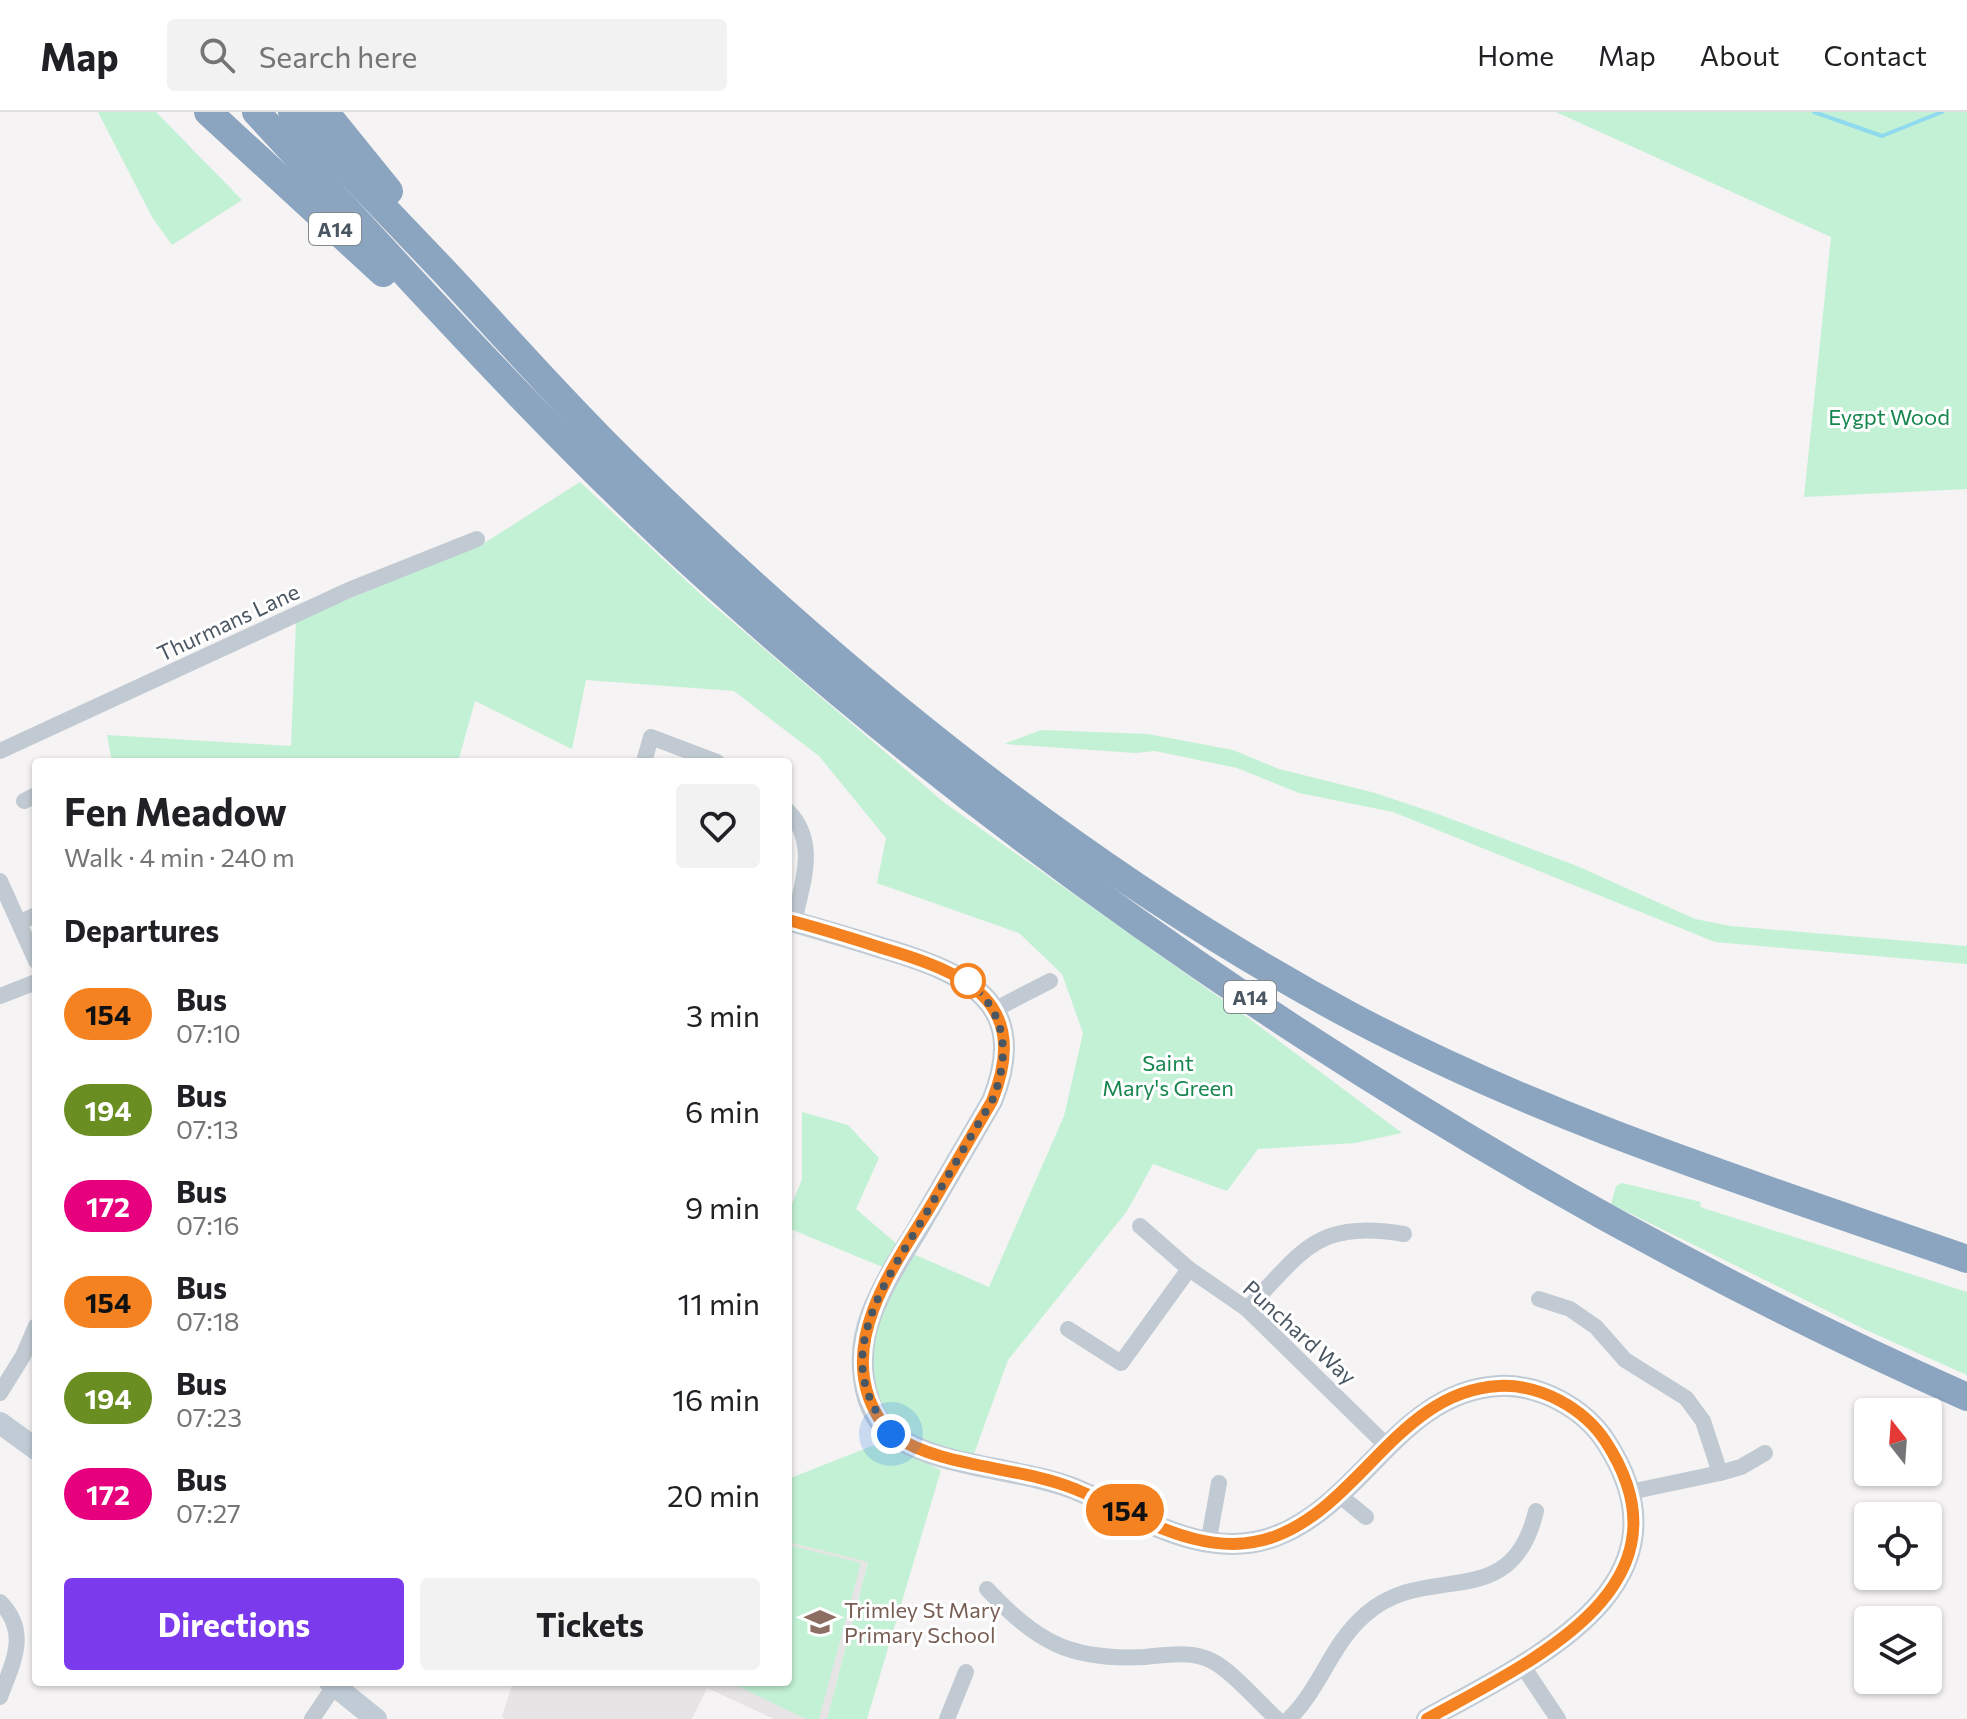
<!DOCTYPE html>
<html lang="en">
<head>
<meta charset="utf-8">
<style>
	body { margin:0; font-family:Commissioner,sans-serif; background:#f2f2f2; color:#202124; height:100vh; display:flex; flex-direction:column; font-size:30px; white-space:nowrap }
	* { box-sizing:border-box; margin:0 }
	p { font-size:26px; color:#757577 }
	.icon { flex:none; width:44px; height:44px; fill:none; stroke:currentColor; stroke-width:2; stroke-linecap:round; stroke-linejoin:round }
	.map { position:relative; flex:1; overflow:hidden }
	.sheet { position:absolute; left:32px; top:646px; width:760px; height:928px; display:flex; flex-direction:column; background:#fff; border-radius:8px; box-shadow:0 2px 6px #0004 }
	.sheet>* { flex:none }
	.badge { padding:0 16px; border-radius:26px; font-size:28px; line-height:52px }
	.needle { width:52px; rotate:343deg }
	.buttons { position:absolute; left:1854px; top:1286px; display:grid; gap:16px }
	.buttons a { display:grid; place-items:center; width:88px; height:88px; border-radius:8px; background:#fff; box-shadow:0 2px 6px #0004; font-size:40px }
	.you { position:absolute; width:40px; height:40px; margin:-20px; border:6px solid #fff; border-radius:50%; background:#1a73e8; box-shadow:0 0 0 12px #1a73e833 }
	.map>.badge { position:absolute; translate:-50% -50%; box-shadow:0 0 0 4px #fff }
	h2 { padding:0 32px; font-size:30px; line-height:72px }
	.round { display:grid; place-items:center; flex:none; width:84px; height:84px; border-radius:8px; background:#f2f2f2 }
	.head { display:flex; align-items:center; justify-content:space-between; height:136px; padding:0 32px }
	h1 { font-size:38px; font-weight:700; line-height:60px }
	.primary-button { display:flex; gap:16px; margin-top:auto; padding:16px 32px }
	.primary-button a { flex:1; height:92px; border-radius:8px; background:#7c3aed; color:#fff; font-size:32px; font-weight:700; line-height:92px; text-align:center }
	.primary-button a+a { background:#f2f2f2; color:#202124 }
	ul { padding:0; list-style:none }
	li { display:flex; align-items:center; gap:24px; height:96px; padding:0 32px }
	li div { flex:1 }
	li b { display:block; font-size:30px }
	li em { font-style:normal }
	li .badge { min-width:88px; font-weight:700; text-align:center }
	header { display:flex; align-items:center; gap:48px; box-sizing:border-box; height:112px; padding:0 40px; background:#fff; border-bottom:2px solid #e0e0e0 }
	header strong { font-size:38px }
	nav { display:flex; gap:44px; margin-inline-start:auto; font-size:28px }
	.search { width:560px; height:72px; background:#f2f2f2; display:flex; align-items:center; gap:20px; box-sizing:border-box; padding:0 28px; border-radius:8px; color:#757577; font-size:30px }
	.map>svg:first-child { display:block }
	.education { fill:#e6e4e5 }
	.green { fill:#c3f1d5 }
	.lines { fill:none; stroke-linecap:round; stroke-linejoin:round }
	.stream { stroke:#90daee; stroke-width:4 }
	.street { stroke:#c1cad2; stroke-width:16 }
	.secondary { stroke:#c1cbd6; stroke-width:22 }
	.highway { stroke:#8ba5c1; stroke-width:28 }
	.line-casing { stroke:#fff; stroke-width:18 }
	.line { stroke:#f58220; stroke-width:12 }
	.walk { stroke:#4a5661; stroke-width:8; stroke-dasharray:0 14.4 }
	.stop-dot { fill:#fff; stroke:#f58220; stroke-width:4 }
	.labels { text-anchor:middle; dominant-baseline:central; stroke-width:6; stroke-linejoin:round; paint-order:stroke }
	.shield { fill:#fff; stroke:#808990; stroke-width:2 }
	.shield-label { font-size:20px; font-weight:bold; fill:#4a5661 }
	.park-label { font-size:22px; fill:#17864f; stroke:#fff }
	.street-label { font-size:22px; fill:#4a5661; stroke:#fff }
	.education-label { font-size:22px; fill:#785e54; stroke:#fff; text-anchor:start }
</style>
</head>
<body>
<header>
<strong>Map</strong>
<div class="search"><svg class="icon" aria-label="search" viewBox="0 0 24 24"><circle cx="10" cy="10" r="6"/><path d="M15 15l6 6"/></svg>Search here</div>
<nav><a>Home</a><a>Map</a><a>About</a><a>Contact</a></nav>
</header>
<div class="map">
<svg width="1967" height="1607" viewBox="0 0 1967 1607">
	<rect width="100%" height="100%" fill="#f5f3f3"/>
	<!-- education -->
	<polygon class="education" points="788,1430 868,1449 827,1607 774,1607 707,1576 692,1607 505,1607 502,1604 513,1570 788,1570"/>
	<!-- green -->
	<g class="green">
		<polygon points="98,0 156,0 242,88 172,133 152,105"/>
		<polygon points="1556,0 1967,0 1967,377 1804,385 1831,125"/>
		<polygon points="580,370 708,489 946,692 1247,905 1402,1021 1355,1031 1258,1037 1227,1079 1153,1052 1127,1099 1008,1248 971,1350 891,1322 863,1259 892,1159 788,1116 788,1102 802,1067 802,1000 848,1013 879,1046 856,1097 904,1138 989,1175 1064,1004 1083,921 1062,862 1019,821 877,771 886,726 819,644 734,579 586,568 572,637 475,589 458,650 112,650 107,623 291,634 296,509 486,430"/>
		<polygon points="1041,618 1148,622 1233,638 1279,657 1375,681 1435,701 1577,754 1695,807 1731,814 1967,834 1967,852 1715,830 1393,700 1299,681 1237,656 1155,639 1136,641 1004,632"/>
		<polygon points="1622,1071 1701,1090 1700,1095 1967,1180 1967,1263 1866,1218 1611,1092 1616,1074"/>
		<polygon points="882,1330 941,1358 867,1607 827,1607 868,1450 788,1430 788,1367"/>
		<polygon points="788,1433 861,1451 819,1607 806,1607 729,1570 788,1570"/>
	</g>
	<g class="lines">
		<!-- stream -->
		<polyline class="stream" points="1814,0 1882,24 1942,0"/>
		<!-- street -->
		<g class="street">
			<polyline points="0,639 349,478 477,427"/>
			<polyline points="644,650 651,625 717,650"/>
			<polyline points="24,689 36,683"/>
			<path d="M788 699C819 731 802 771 794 810"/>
			<polyline points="0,769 36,849"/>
			<polyline points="20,810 36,803"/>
			<polyline points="0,884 36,870"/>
			<polyline points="994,898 1050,869"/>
			<polyline points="1140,1114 1189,1157 1247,1197 1388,1335"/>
			<polyline points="1539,1187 1570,1197 1596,1215 1625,1248 1686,1286 1703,1309 1720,1361 1630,1380"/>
			<path d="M1247 1197C1304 1138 1315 1108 1404 1122"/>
			<polyline points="1068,1217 1121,1251 1189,1157"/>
			<polyline points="0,1281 23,1244 36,1214"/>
			<polyline points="1720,1361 1741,1355 1765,1341"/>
			<polyline points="1339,1383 1366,1405"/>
			<polyline points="1208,1432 1219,1371"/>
			<path d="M987 1477C1037 1530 1070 1549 1145 1545 1166 1543 1192 1538 1212 1549 1232 1559 1259 1591 1277 1607"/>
			<path d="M0 1490C30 1520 13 1550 0 1585"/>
			<polyline points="1522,1553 1558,1607"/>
			<polyline points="312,1607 335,1573"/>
			<polyline points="947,1607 966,1560"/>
			<path d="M1289 1607C1321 1576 1331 1532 1365 1503 1427 1447 1511 1505 1536 1399"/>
		</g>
		<!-- secondary -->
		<g class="secondary">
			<path d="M788 808C819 817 851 826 882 836 963 860 1033 888 992 989 967 1032 942 1075 917 1118 901 1144 883 1172 872 1201 857 1239 858 1298 895 1324 939 1355 1022 1356 1075 1377 1138 1403 1205 1451 1276 1424 1362 1392 1400 1279 1499 1274 1540 1272 1584 1296 1606 1330 1700 1475 1531 1549 1427 1607"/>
			<polyline points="0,1311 36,1337"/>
			<polyline points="330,1570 376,1607"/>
		</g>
		<!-- highway -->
		<g class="highway">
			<polyline points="208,0 383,161"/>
			<path d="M256 0C403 158 548 322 708 467 1073 796 1518 1086 1967 1285"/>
			<path d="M292 0C342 53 393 105 442 157 504 223 563 291 627 353 842 564 1084 761 1351 904 1546 1008 1758 1074 1967 1147"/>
			<polyline points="325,0 389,79"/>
		</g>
	</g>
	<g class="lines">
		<!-- line casing -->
		<g class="line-casing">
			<path id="line" d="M788 808C819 816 851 826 882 836 963 860 1033 888 992 989 972 1023 952 1057 933 1090 900 1146 844 1217 869 1286 874 1299 883 1315 895 1324 939 1355 1022 1355 1075 1377 1138 1403 1206 1451 1276 1424 1362 1391 1400 1279 1499 1274 1540 1272 1584 1296 1606 1330 1700 1475 1531 1549 1427 1607"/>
		</g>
		<!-- line -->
		<use href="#line" class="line"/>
		<!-- walk -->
		<path class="walk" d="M891 1322C872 1296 859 1271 863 1237 869 1189 900 1146 924 1105 947 1066 969 1027 992 989 1012 940 1006 896 961 864L968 869"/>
	</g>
	<!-- icons -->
	<defs>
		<g id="school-bare" transform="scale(2.4)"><path d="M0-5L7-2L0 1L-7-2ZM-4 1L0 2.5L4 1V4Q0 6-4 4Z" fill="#8d6e63" stroke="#fff" stroke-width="2.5" paint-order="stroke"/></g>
	</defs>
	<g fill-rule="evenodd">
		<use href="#school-bare" x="820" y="1510"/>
	</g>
	<!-- markers -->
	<circle class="stop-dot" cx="968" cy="869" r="16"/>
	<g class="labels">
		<!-- shield labels -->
		<g class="shield">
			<rect x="309" y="101" width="52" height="32" rx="6"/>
			<rect x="1224" y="869" width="52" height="32" rx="6"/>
		</g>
		<g class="shield-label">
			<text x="335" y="117">A14</text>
			<text x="1250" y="885">A14</text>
		</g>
		<!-- park labels -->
		<g class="park-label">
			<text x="1889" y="304">Eygpt Wood</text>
			<text x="1168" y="950">Saint<tspan x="1168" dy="25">Mary's Green</tspan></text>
		</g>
		<!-- street labels -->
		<g class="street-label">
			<text transform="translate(228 510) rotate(-25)">Thurmans Lane</text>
			<text transform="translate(1300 1220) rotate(42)">Punchard Way</text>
		</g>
		<!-- education labels -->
		<g class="education-label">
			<text x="844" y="1497">Trimley St Mary<tspan x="844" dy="25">Primary School</tspan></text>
		</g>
	</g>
</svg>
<div class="buttons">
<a><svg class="needle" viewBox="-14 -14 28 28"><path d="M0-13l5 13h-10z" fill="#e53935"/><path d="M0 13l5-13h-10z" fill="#757577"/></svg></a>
<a><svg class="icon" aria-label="locate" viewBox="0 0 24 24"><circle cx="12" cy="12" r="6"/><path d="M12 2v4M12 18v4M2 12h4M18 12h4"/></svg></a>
<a><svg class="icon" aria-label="layers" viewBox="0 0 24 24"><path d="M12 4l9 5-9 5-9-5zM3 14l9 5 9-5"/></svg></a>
</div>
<div class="you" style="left:891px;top:1322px"></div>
<b class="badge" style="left:1125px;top:1398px;background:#f58220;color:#111">154</b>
<section class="sheet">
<div class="head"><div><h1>Fen Meadow</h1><p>Walk · 4 min · 240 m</p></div><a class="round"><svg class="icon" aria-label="heart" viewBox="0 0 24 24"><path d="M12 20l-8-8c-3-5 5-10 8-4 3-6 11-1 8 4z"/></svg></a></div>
<h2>Departures</h2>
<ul>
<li><span class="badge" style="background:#f58220;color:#111">154</span><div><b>Bus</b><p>07:10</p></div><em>3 min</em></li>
<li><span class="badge" style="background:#6b8e23;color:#fff">194</span><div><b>Bus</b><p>07:13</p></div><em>6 min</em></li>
<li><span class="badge" style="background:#e6007e;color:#fff">172</span><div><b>Bus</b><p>07:16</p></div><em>9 min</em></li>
<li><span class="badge" style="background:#f58220;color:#111">154</span><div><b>Bus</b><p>07:18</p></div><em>11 min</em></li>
<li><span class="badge" style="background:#6b8e23;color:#fff">194</span><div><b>Bus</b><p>07:23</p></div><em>16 min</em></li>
<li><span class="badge" style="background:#e6007e;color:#fff">172</span><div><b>Bus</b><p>07:27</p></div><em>20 min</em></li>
</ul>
<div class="primary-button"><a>Directions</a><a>Tickets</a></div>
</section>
</div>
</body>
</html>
